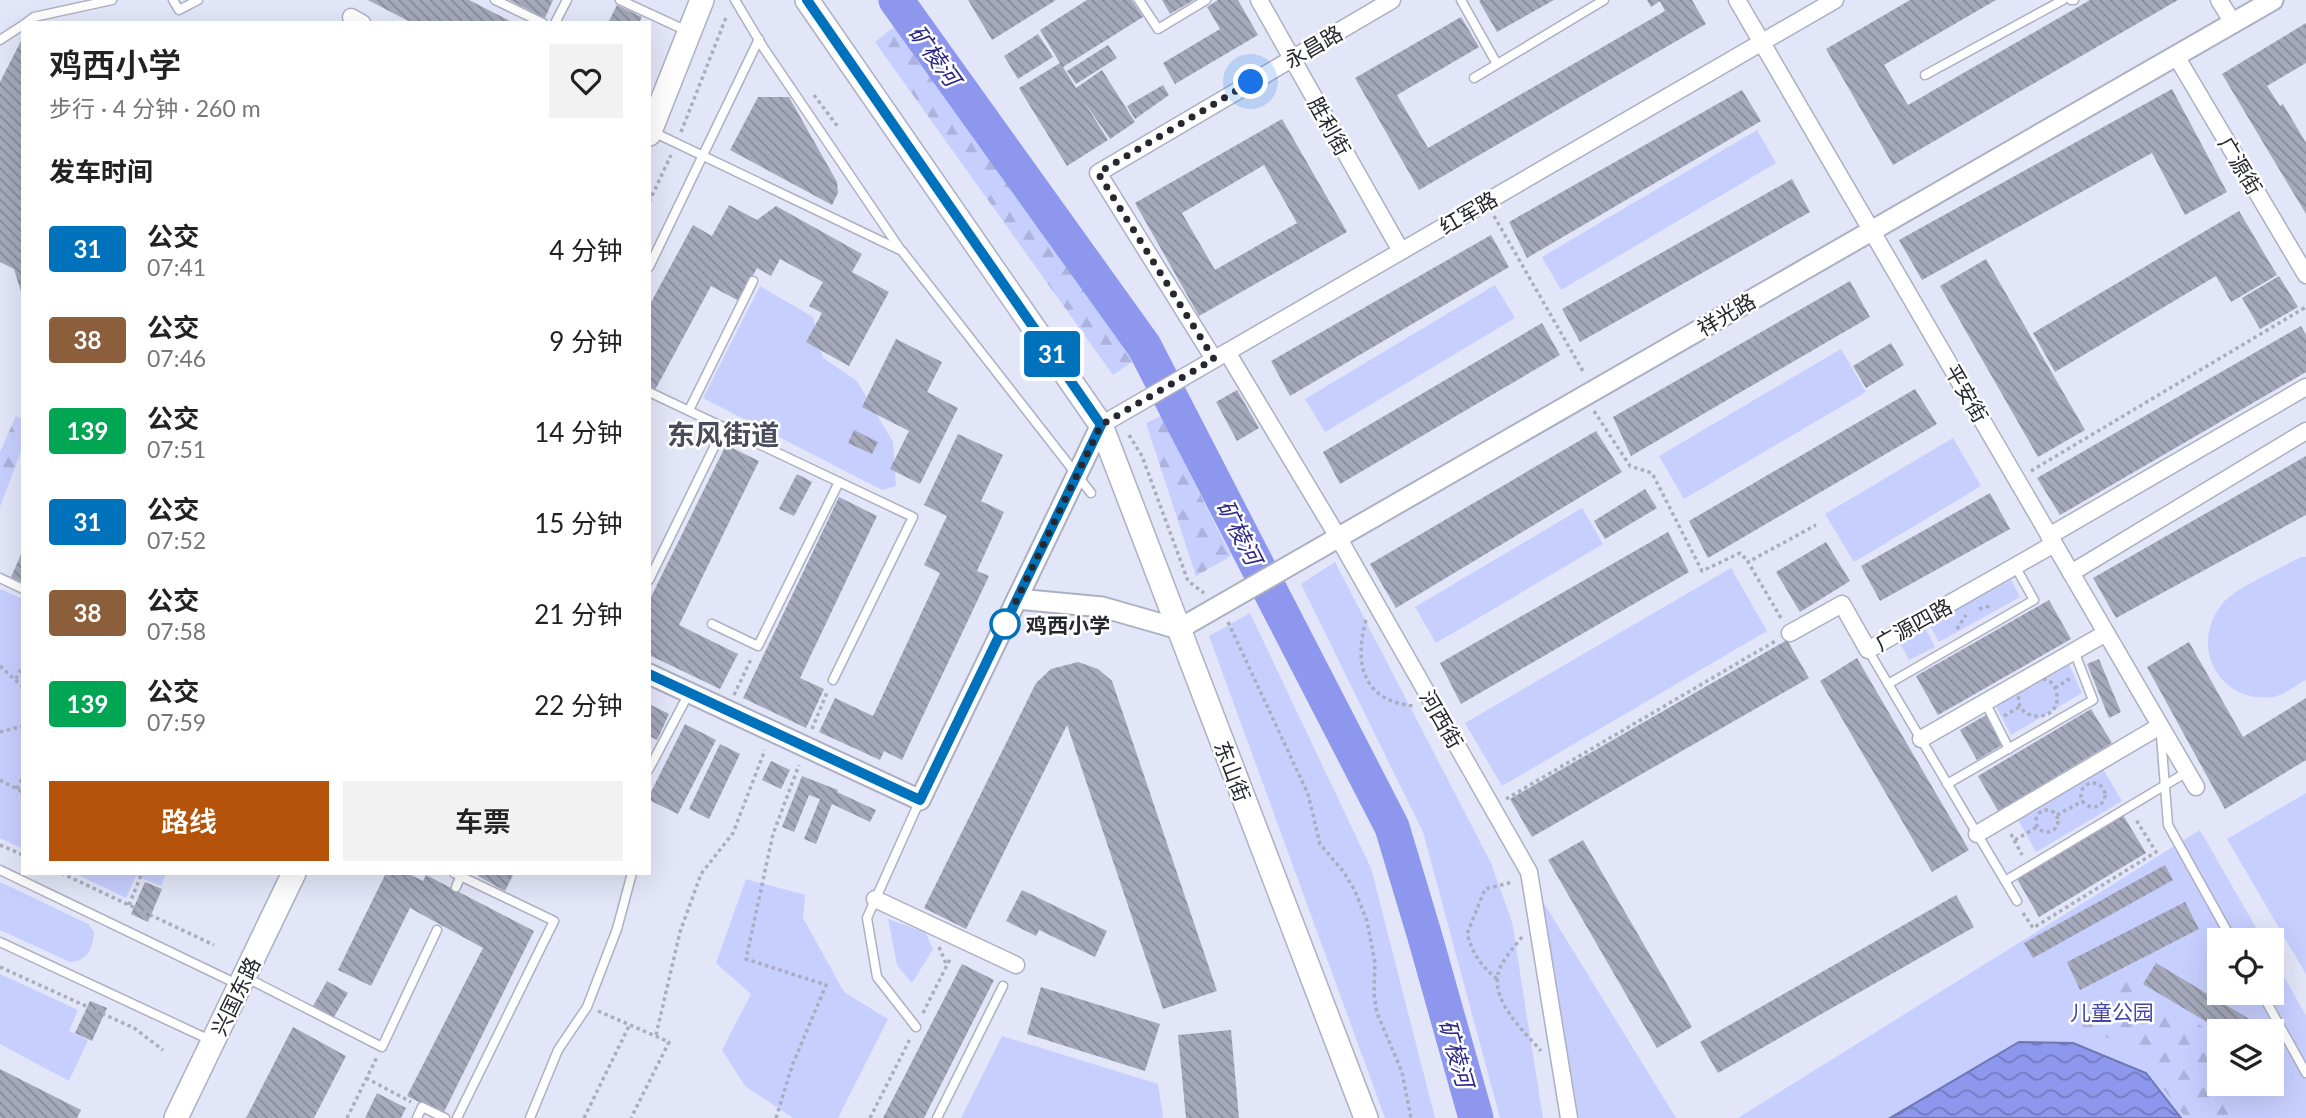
<!DOCTYPE html>
<html lang="zh">
<head>
<meta charset="utf-8">
<style>
	body { margin:0; font-family:Lato,"Noto Sans SC",sans-serif; background:#f2f2f2; color:#222; height:100vh; display:flex; flex-direction:column; font-size:26px; white-space:nowrap }
	* { box-sizing:border-box; margin:0 }
	p { font-size:23px; color:#767676 }
	.icon { flex:none; width:38px; height:38px; fill:none; stroke:currentColor; stroke-width:2; stroke-linecap:round; stroke-linejoin:round }
	.map { position:relative; flex:1; overflow:hidden }
	.drawer { position:absolute; left:21px; top:21px; width:630px; height:854px; display:flex; flex-direction:column; background:#fff; border-radius:0px; box-shadow:0 7px 28px #0002 }
	.drawer>* { flex:none }
	.badge { padding:0 14px; border-radius:5px; font-size:24px; line-height:46px }
	.fabs { position:absolute; left:2207px; top:928px; display:grid; gap:14px }
	.fabs a { display:grid; place-items:center; width:77px; height:77px; border-radius:0px; background:#fff; box-shadow:0 7px 28px #0002; font-size:35px }
	.you { position:absolute; width:35px; height:35px; margin:-18px; border:5px solid #fff; border-radius:50%; background:#1a73e8; box-shadow:0 0 0 10px #1a73e833 }
	.map>.badge { position:absolute; translate:-50% -50%; box-shadow:0 0 0 4px #fff }
	h2 { padding:0 28px; font-size:26px; line-height:63px }
	.round { display:grid; place-items:center; flex:none; width:74px; height:74px; border-radius:0px; background:#f2f2f2 }
	.head { display:flex; align-items:center; justify-content:space-between; height:119px; padding:0 28px }
	h1 { font-size:33px; font-weight:600; line-height:52px }
	.button { display:flex; gap:14px; margin-top:auto; padding:14px 28px }
	.button a { flex:1; height:80px; border-radius:0px; background:#b45309; color:#fff; font-size:28px; font-weight:600; line-height:80px; text-align:center }
	.button a+a { background:#f2f2f2; color:#222 }
	ul { padding:0; list-style:none }
	li { display:flex; align-items:center; gap:21px; height:91px; padding:0 28px }
	li div { flex:1 }
	li b { display:block; font-size:26px }
	li em { font-style:normal }
	li .badge { min-width:77px; font-weight:700; text-align:center }
	.map>svg:first-child { display:block }
	.green { fill:#c7cfff; fill-rule:evenodd }
	.forest { fill:url(#forest-firs) }
	.water { fill:url(#water-waves); stroke:#6e76b4; stroke-width:2 }
	.lines { fill:none; stroke-linecap:round; stroke-linejoin:round }
	.river { stroke:#8c97ed; stroke-width:35 }
	.building { fill:url(#building-back-hatch); fill-rule:evenodd }
	.service-casing { stroke:#adb0c2; stroke-width:11 }
	.minor-casing { stroke:#adb0c2; stroke-width:19 }
	.tertiary-casing { stroke:#adb0c2; stroke-width:23 }
	.secondary-casing { stroke:#adb0c2; stroke-width:26 }
	.path { stroke:#aaadbb; stroke-width:3.5; stroke-dasharray:3.5 3.5; stroke-linecap:butt }
	.service { stroke:#fff; stroke-width:8 }
	.minor { stroke:#fff; stroke-width:16 }
	.tertiary { stroke:#fff; stroke-width:19 }
	.secondary { stroke:#fff; stroke-width:23 }
	.line-casing { stroke:#fff; stroke-width:16 }
	.line { stroke:#0072bc; stroke-width:10 }
	.walk { stroke:#27282f; stroke-width:7; stroke-dasharray:0 12.6 }
	.stop-dot { fill:#fff; stroke:#0072bc; stroke-width:3.5 }
	.labels { text-anchor:middle; dominant-baseline:central; stroke-width:5; stroke-linejoin:round; paint-order:stroke }
	.street-label { font-size:21px; fill:#27282f; stroke:#fff }
	.stop-label { font-size:21px; font-weight:bold; fill:#27282f; stroke:#fff; text-anchor:start }
	.park-label { font-size:21px; fill:#4446a9; stroke:#fff }
	.water-label { font-size:23px; font-style:italic; fill:#2d2789; stroke:#fff }
	.district-label { font-size:28px; font-weight:bold; fill:#4a4c5c; stroke:#fff }
</style>
</head>
<body>
<div class="map">
<svg width="2306" height="1118" viewBox="0 0 2306 1118">
	<defs>
		<pattern id="forest-firs" width="22" height="20" patternUnits="userSpaceOnUse" patternTransform="scale(1.75)"><rect width="22" height="20" fill="#c7cfff"/><path d="M5 1l3.5 6h-7zM16 11l3.5 6h-7z" fill="#abb2db"/></pattern>
		<pattern id="water-waves" width="16" height="10" patternUnits="userSpaceOnUse" patternTransform="scale(1.75)"><rect width="16" height="10" fill="#8c97ed"/><path d="M0 5q4-4 8 0t8 0" fill="none" stroke="#727bc0"/></pattern>
		<pattern id="building-back-hatch" width="6" height="6" patternUnits="userSpaceOnUse" patternTransform="scale(1.75)"><rect width="6" height="6" fill="#a6a9bb"/><path d="M-1 5l2 2M0 0l6 6M5-1l2 2" fill="none" stroke="#878a98"/></pattern>
	</defs>
	<rect width="100%" height="100%" fill="#e2e6f8"/>
	<!-- green -->
	<g class="green">
		<polygon points="1757,130 1776,163 1561,290 1542,257"/>
		<polygon points="1495,285 1515,318 1325,432 1305,399"/>
		<polygon points="760,286 813,317 823,358 857,381 893,442 896,486 882,490 703,398"/>
		<polygon points="1841,349 1866,392 1684,499 1659,456"/>
		<polygon points="1953,438 1981,486 1854,562 1825,514"/>
		<polygon points="1582,508 1603,544 1436,643 1415,607"/>
		<path d="M2301 557H2306V680C2296 685 2284 695 2273 697 2218 704 2188 644 2223 603 2234 589 2283 567 2301 557Z"/>
		<polygon points="1335,562 1491,863 1512,922 1543,1118 1500,1118 1423,832 1301,584"/>
		<polygon points="1731,568 1767,631 1502,786 1465,723"/>
		<polygon points="2011,580 2020,597 1939,642 1929,624"/>
		<polygon points="0,589 23,599 23,849 0,838"/>
		<polygon points="1250,613 1371,868 1435,1118 1385,1118 1209,636"/>
		<polygon points="1925,627 1935,647 1909,660 1898,640"/>
		<polygon points="2069,665 2082,693 2011,735 1996,706"/>
		<polygon points="2103,769 2122,801 2036,852 2018,820"/>
		<polygon points="2306,793 2306,974 2227,839"/>
		<path d="M2200 830 2263 940H2219V992H2272V955L2306 1016V1118H1738ZM2219 1031H2272V1083H2219Z"/>
		<polygon points="74,873 166,873 161,886 136,876 126,898"/>
		<polygon points="746,879 805,895 803,918 844,992 888,1019 838,1118 793,1118 745,1086 722,1050 751,994 716,963"/>
		<path d="M0 882 88 924 94 932C93 948 88 961 70 962L0 930Z"/>
		<polygon points="1542,900 1676,1118 1575,1118"/>
		<polygon points="888,919 925,932 933,949 912,983 897,965"/>
		<polygon points="0,974 78,1010 69,1031 88,1040 69,1081 0,1044"/>
		<polygon points="1002,1036 1158,1084 1163,1118 961,1118"/>
	</g>
	<!-- forest -->
	<g class="forest">
		<polygon points="895,26 1135,360 1113,375 875,42"/>
		<polygon points="16,416 23,419 23,446 0,507 0,452"/>
		<polygon points="1161,416 1231,556 1196,576 1146,423"/>
		<polygon points="2126,975 2219,1038 2219,1050 2210,1069 2219,1079 2219,1083 2223,1083 2254,1118 2186,1118 2132,1048 2068,1021"/>
	</g>
	<!-- water -->
	<polygon class="water" points="2019,1042 2073,1043 2146,1073 2181,1118 1890,1118"/>
	<g class="lines">
		<!-- river -->
		<polyline class="river" points="896,0 1144,346 1392,827 1425,937 1476,1118"/>
	</g>
	<!-- building -->
	<g class="building">
		<polygon points="368,0 469,0 514,23 412,23"/>
		<polygon points="509,0 553,0 545,18"/>
		<polygon points="968,0 1056,0 992,40"/>
		<polygon points="1087,0 1132,0 1143,17 1063,67 1076,88 1102,70 1135,122 1110,139 1083,100 1108,140 1067,166 1019,88 1060,63 1040,30"/>
		<polygon points="1162,0 1194,0 1170,14"/>
		<polygon points="1218,0 1238,0 1258,35 1175,84 1163,63 1220,29 1207,7"/>
		<polygon points="1481,0 1554,0 1497,32 1479,1"/>
		<polygon points="1647,0 1692,0 1706,24 1419,190 1355,78 1461,17 1479,47 1397,95 1428,148 1665,11 1660,1 1651,7"/>
		<polygon points="1910,0 1996,0 1884,65 1908,105 2090,0 2178,0 1893,165 1826,49"/>
		<polygon points="617,5 642,17 639,23 608,23"/>
		<polygon points="2306,23 2306,63 2267,86 2280,106 2283,104 2306,143 2306,214 2222,74"/>
		<polygon points="1038,34 1053,57 1018,79 1004,56"/>
		<polygon points="23,37 23,295 22,295 14,269 0,262 0,82"/>
		<polygon points="1108,45 1117,58 1076,84 1067,71"/>
		<polygon points="1163,85 1169,95 1135,119 1127,106"/>
		<polygon points="2172,89 2227,192 2185,215 2152,153 1922,280 1899,240"/>
		<polygon points="1742,90 1761,121 1527,258 1509,222"/>
		<polygon points="758,97 789,97 837,182 838,193 832,205 730,150"/>
		<path d="M1282 119 1347 232 1199 316 1135 203ZM1264 165 1297 223 1215 270 1182 213Z"/>
		<polygon points="1792,179 1810,212 1580,342 1562,309"/>
		<polygon points="729,205 757,220 776,206 862,254 852,272 889,292 849,366 806,342 822,313 809,306 823,282 780,259 771,276 757,268 739,301 711,286 655,390 649,387 649,306 693,225 712,236"/>
		<polygon points="2239,211 2277,275 2231,302 2216,276 2055,372 2033,333"/>
		<polygon points="1491,235 1509,267 1290,396 1271,361"/>
		<polygon points="1986,259 2085,430 2038,457 1940,286"/>
		<polygon points="2279,276 2298,307 2260,329 2242,298"/>
		<polygon points="1850,281 1870,317 1631,456 1613,417"/>
		<polygon points="1542,323 1560,355 1340,484 1323,452"/>
		<polygon points="2301,326 2306,335 2306,372 2060,515 2037,478"/>
		<polygon points="896,339 942,362 927,392 958,408 920,484 890,469 909,431 862,407"/>
		<polygon points="1891,343 1904,365 1866,388 1853,366"/>
		<polygon points="1915,389 1937,424 1708,558 1689,521"/>
		<polygon points="1237,390 1259,428 1237,441 1216,402"/>
		<polygon points="854,430 878,442 872,454 848,443"/>
		<polygon points="1596,431 1622,472 1396,608 1370,564"/>
		<polygon points="958,434 1003,455 981,501 1004,512 977,571 989,576 902,760 884,751 880,760 819,732 835,698 873,716 940,573 924,565 947,516 924,505"/>
		<polygon points="726,445 759,461 679,625 738,654 720,689 649,655 649,601"/>
		<polygon points="2306,456 2306,515 2116,618 2093,578"/>
		<polygon points="797,474 812,482 794,516 779,509"/>
		<polygon points="1645,489 1657,508 1605,539 1594,521"/>
		<polygon points="1990,493 2010,529 1880,601 1861,566"/>
		<polygon points="839,497 877,516 800,678 824,689 806,728 743,698"/>
		<polygon points="1668,532 1689,572 1461,704 1440,663"/>
		<polygon points="1826,542 1850,581 1800,612 1776,572"/>
		<polygon points="23,550 23,583 11,577"/>
		<polygon points="2049,600 2071,639 1938,715 1916,676"/>
		<polygon points="1787,640 1809,678 1532,837 1510,799"/>
		<polygon points="2189,642 2243,737 2306,698 2306,760 2225,809 2147,667"/>
		<polygon points="1857,658 1969,850 1932,872 1820,681"/>
		<polygon points="2099,659 2121,712 2109,718 2087,664"/>
		<polygon points="1078,662 1098,669 1112,681 1217,991 1163,1009 1067,725 966,929 924,908 1036,683 1051,669"/>
		<polygon points="651,705 669,714 657,740 649,736"/>
		<polygon points="2091,709 2112,743 1998,811 1978,776"/>
		<polygon points="1986,715 2002,745 1977,760 1960,730"/>
		<polygon points="685,724 716,740 678,814 649,800 649,796"/>
		<polygon points="720,744 740,754 709,819 689,809"/>
		<polygon points="771,761 790,770 781,789 762,780"/>
		<polygon points="802,776 838,790 837,792 876,810 870,822 832,804 816,844 804,839 820,799 809,795 794,832 782,827"/>
		<polygon points="2123,815 2146,853 2039,917 2017,879"/>
		<polygon points="1583,840 1692,1027 1657,1048 1548,860"/>
		<polygon points="2165,865 2173,880 2033,958 2024,943"/>
		<polygon points="386,873 407,873 423,881 426,875 534,931 443,1114 407,1096 483,948 410,908 371,986 338,970"/>
		<polygon points="480,873 514,873 505,891 478,876"/>
		<polygon points="145,882 162,889 148,922 131,914"/>
		<polygon points="1022,890 1107,931 1095,957 1039,930 1036,936 1006,921"/>
		<polygon points="1956,895 1974,927 1718,1073 1700,1042"/>
		<polygon points="2185,902 2199,929 2080,990 2067,962"/>
		<polygon points="2156,963 2261,1026 2258,1031 2222,1031 2143,984"/>
		<polygon points="962,964 994,980 924,1118 883,1118"/>
		<polygon points="327,981 348,993 334,1017 313,1006"/>
		<polygon points="1041,987 1160,1024 1145,1071 1027,1034"/>
		<polygon points="90,1001 107,1008 92,1041 75,1033"/>
		<polygon points="293,1027 346,1056 314,1118 246,1118"/>
		<polygon points="1231,1030 1239,1118 1186,1118 1178,1035"/>
		<polygon points="0,1069 81,1110 77,1118 0,1118"/>
		<polygon points="377,1093 406,1108 401,1118 365,1118"/>
	</g>
	<g class="lines">
		<!-- service casing -->
		<g class="service-casing">
			<g id="service">
				<polyline points="173,0 179,10 198,0"/>
				<polyline points="495,0 543,23"/>
				<polyline points="620,0 687,31"/>
				<polyline points="735,0 763,47 900,249"/>
				<polyline points="1139,0 1158,29 1206,0"/>
				<polyline points="1461,0 1497,64"/>
				<polyline points="2071,0 2074,0"/>
				<polyline points="26,23 34,17 112,0"/>
				<polyline points="555,23 567,0"/>
				<polyline points="0,40 23,25"/>
				<polyline points="1925,75 2063,0"/>
				<polyline points="1474,78 1604,0"/>
				<polyline points="651,131 902,251 1091,493"/>
				<polyline points="649,267 759,39"/>
				<polyline points="649,392 913,517 833,680"/>
				<polyline points="689,410 753,281"/>
				<polyline points="0,578 23,589"/>
				<polyline points="649,580 724,427"/>
				<polyline points="712,624 758,646 839,482"/>
				<polyline points="1868,650 2017,901"/>
				<polyline points="1888,684 2034,600 2015,566"/>
				<polyline points="1985,702 2009,749"/>
				<polyline points="2161,736 2168,825 2232,940"/>
				<polyline points="649,769 689,693"/>
				<polyline points="1947,784 2093,700 2074,651"/>
				<polyline points="0,870 237,984"/>
				<polyline points="454,873 554,921 457,1118"/>
				<polyline points="2005,881 2187,772"/>
				<polyline points="456,887 462,873"/>
				<polyline points="0,942 210,1040"/>
				<polyline points="247,978 382,1047 437,930"/>
				<polyline points="2261,992 2306,1073"/>
				<polyline points="916,1027 877,977 867,918 920,800"/>
				<polyline points="417,1118 422,1107 445,1118"/>
				<polyline points="530,1118 558,1050 587,1007 617,929 632,873"/>
				<polyline points="937,1118 1003,986"/>
			</g>
		</g>
		<!-- minor casing -->
		<g class="minor-casing">
			<g id="minor">
				<polyline points="1259,0 1401,251"/>
				<polyline points="1737,0 2196,787"/>
				<polyline points="2219,0 2233,23"/>
				<polyline points="351,17 362,23"/>
				<polyline points="2176,56 2306,275"/>
				<polyline points="1227,352 1338,537 1529,872 1569,1118"/>
				<polyline points="1214,359 1098,173 1392,0"/>
				<polyline points="1101,425 1835,0"/>
				<polyline points="2049,536 2306,387"/>
				<polyline points="2071,573 2306,431"/>
				<polyline points="1790,633 1842,604 1868,650 2054,544"/>
				<polyline points="1921,739 2106,633"/>
				<polyline points="1977,834 2160,726"/>
				<polyline points="875,899 1016,965"/>
			</g>
		</g>
		<!-- tertiary casing -->
		<g class="tertiary-casing">
			<g id="tertiary">
				<polyline points="1017,599 1102,607 1179,629 2273,0"/>
				<polyline points="649,674 920,800 1101,425"/>
			</g>
		</g>
		<!-- secondary casing -->
		<g class="secondary-casing">
			<g id="secondary">
				<polyline points="807,0 1101,425 1366,1118"/>
				<polyline points="649,134 702,0"/>
				<polyline points="176,1118 294,873"/>
			</g>
		</g>
		<!-- path -->
		<g class="path">
			<polyline points="814,95 838,127"/>
			<polyline points="681,132 727,15"/>
			<polyline points="649,202 671,155"/>
			<polyline points="1494,216 1584,373"/>
			<polyline points="1594,411 1630,466 1652,473 1702,571 1740,553 1749,562"/>
			<polyline points="1129,435 1142,456 1188,581 1204,593"/>
			<polyline points="2031,471 2306,307"/>
			<polyline points="1979,609 1990,606"/>
			<polyline points="1781,618 1748,562 1816,525"/>
			<path d="M1366 620C1354 663 1362 701 1414 706"/>
			<polyline points="1228,622 1308,794 1320,844 1343,871 1355,891 1367,921 1375,963 1374,994 1377,1013 1402,1072 1411,1118"/>
			<polyline points="1957,629 1966,615"/>
			<polyline points="0,666 23,687"/>
			<path d="M2029 677C2040 678 2053 678 2056 691 2066 725 2009 724 2020 691 2022 686 2026 682 2029 677Z"/>
			<polyline points="16,679 23,665"/>
			<polyline points="2055,688 2071,678"/>
			<polyline points="734,695 752,657"/>
			<polyline points="2004,716 2021,706"/>
			<polyline points="812,729 828,690"/>
			<polyline points="0,732 23,726"/>
			<polyline points="0,780 23,792"/>
			<circle cx="2093" cy="795" r="12"/>
			<polyline points="17,789 23,777"/>
			<polyline points="1506,799 1777,640"/>
			<circle cx="2047" cy="821" r="11"/>
			<polyline points="2057,815 2083,801"/>
			<polyline points="2011,834 2022,855"/>
			<polyline points="2015,840 2037,827"/>
			<polyline points="0,845 23,855"/>
			<polyline points="61,873 214,945"/>
			<polyline points="129,905 142,873"/>
			<polyline points="2023,913 2033,928 2156,852 2135,818"/>
			<path d="M1522 937C1514 947 1501 961 1498 974 1492 1003 1525 1032 1541 1051"/>
			<polyline points="939,947 947,966"/>
			<polyline points="0,967 134,1028 163,1050"/>
			<path d="M1497 979C1481 966 1473 954 1467 934L1485 889 1513 882"/>
			<polyline points="598,1011 669,1042 631,1118"/>
			<polyline points="923,1013 950,959"/>
			<polyline points="656,1035 680,932 701,874 733,833 765,750"/>
			<polyline points="366,1078 411,1102"/>
			<polyline points="347,1118 377,1057"/>
			<polyline points="584,1118 630,1024"/>
			<polyline points="776,1118 792,1066 826,985 746,959 773,834 799,765"/>
			<polyline points="870,1118 910,1039"/>
		</g>
		<!-- service -->
		<use href="#service" class="service"/>
		<!-- minor -->
		<use href="#minor" class="minor"/>
		<!-- tertiary -->
		<use href="#tertiary" class="tertiary"/>
		<!-- secondary -->
		<use href="#secondary" class="secondary"/>
	</g>
	<g class="lines">
		<!-- line casing -->
		<g class="line-casing">
			<polyline id="line" points="649,674 920,800 1101,425 807,0"/>
		</g>
		<!-- line -->
		<use href="#line" class="line"/>
		<!-- walk -->
		<polyline class="walk" points="1005,624 1101,425 1214,359 1098,173 1251,82"/>
	</g>
	<!-- markers -->
	<circle class="stop-dot" cx="1005" cy="624" r="14"/>
	<g class="labels">
		<!-- street labels -->
		<g class="street-label">
			<text transform="translate(1313 46) rotate(-30)">永昌路</text>
			<text transform="translate(1330 126) rotate(61)">胜利街</text>
			<text transform="translate(2241 165) rotate(59)">广源街</text>
			<text transform="translate(1468 212) rotate(-30)">红军路</text>
			<text transform="translate(1726 314) rotate(-30)">祥光路</text>
			<text transform="translate(1967 393) rotate(60)">平安街</text>
			<text transform="translate(1913 624) rotate(-29)">广源四路</text>
			<text transform="translate(1442 719) rotate(60)">河西街</text>
			<text transform="translate(1233 771) rotate(69)">东山街</text>
			<text transform="translate(235 996) rotate(-64)">兴国东路</text>
		</g>
		<!-- stop labels -->
		<g class="stop-label">
			<text x="1026" y="624">鸡西小学</text>
		</g>
		<!-- park labels -->
		<g class="park-label">
			<text x="2112" y="1011">儿童公园</text>
		</g>
		<!-- water labels -->
		<g class="water-label">
			<text transform="translate(935 55) rotate(54)">矿棱河</text>
			<text transform="translate(1240 532) rotate(63)">矿棱河</text>
			<text transform="translate(1457 1053) rotate(74)">矿棱河</text>
		</g>
		<!-- district labels -->
		<g class="district-label">
			<text x="723" y="434">东风街道</text>
		</g>
	</g>
</svg>
<div class="fabs">
<a><svg class="icon" aria-label="locate" viewBox="0 0 24 24"><circle cx="12" cy="12" r="6"/><path d="M12 2v4M12 18v4M2 12h4M18 12h4"/></svg></a>
<a><svg class="icon" aria-label="layers" viewBox="0 0 24 24"><path d="M12 4l9 5-9 5-9-5zM3 14l9 5 9-5"/></svg></a>
</div>
<div class="you" style="left:1251px;top:82px"></div>
<b class="badge" style="left:1052px;top:354px;background:#0072bc;color:#fff">31</b>
<section class="drawer">
<div class="head"><div><h1>鸡西小学</h1><p>步行 · 4 分钟 · 260 m</p></div><a class="round"><svg class="icon" aria-label="heart" viewBox="0 0 24 24"><path d="M12 20l-8-8c-3-5 5-10 8-4 3-6 11-1 8 4z"/></svg></a></div>
<h2>发车时间</h2>
<ul>
<li><span class="badge" style="background:#0072bc;color:#fff">31</span><div><b>公交</b><p>07:41</p></div><em>4 分钟</em></li>
<li><span class="badge" style="background:#8b5e3c;color:#fff">38</span><div><b>公交</b><p>07:46</p></div><em>9 分钟</em></li>
<li><span class="badge" style="background:#00a651;color:#fff">139</span><div><b>公交</b><p>07:51</p></div><em>14 分钟</em></li>
<li><span class="badge" style="background:#0072bc;color:#fff">31</span><div><b>公交</b><p>07:52</p></div><em>15 分钟</em></li>
<li><span class="badge" style="background:#8b5e3c;color:#fff">38</span><div><b>公交</b><p>07:58</p></div><em>21 分钟</em></li>
<li><span class="badge" style="background:#00a651;color:#fff">139</span><div><b>公交</b><p>07:59</p></div><em>22 分钟</em></li>
</ul>
<div class="button"><a>路线</a><a>车票</a></div>
</section>
</div>
</body>
</html>
